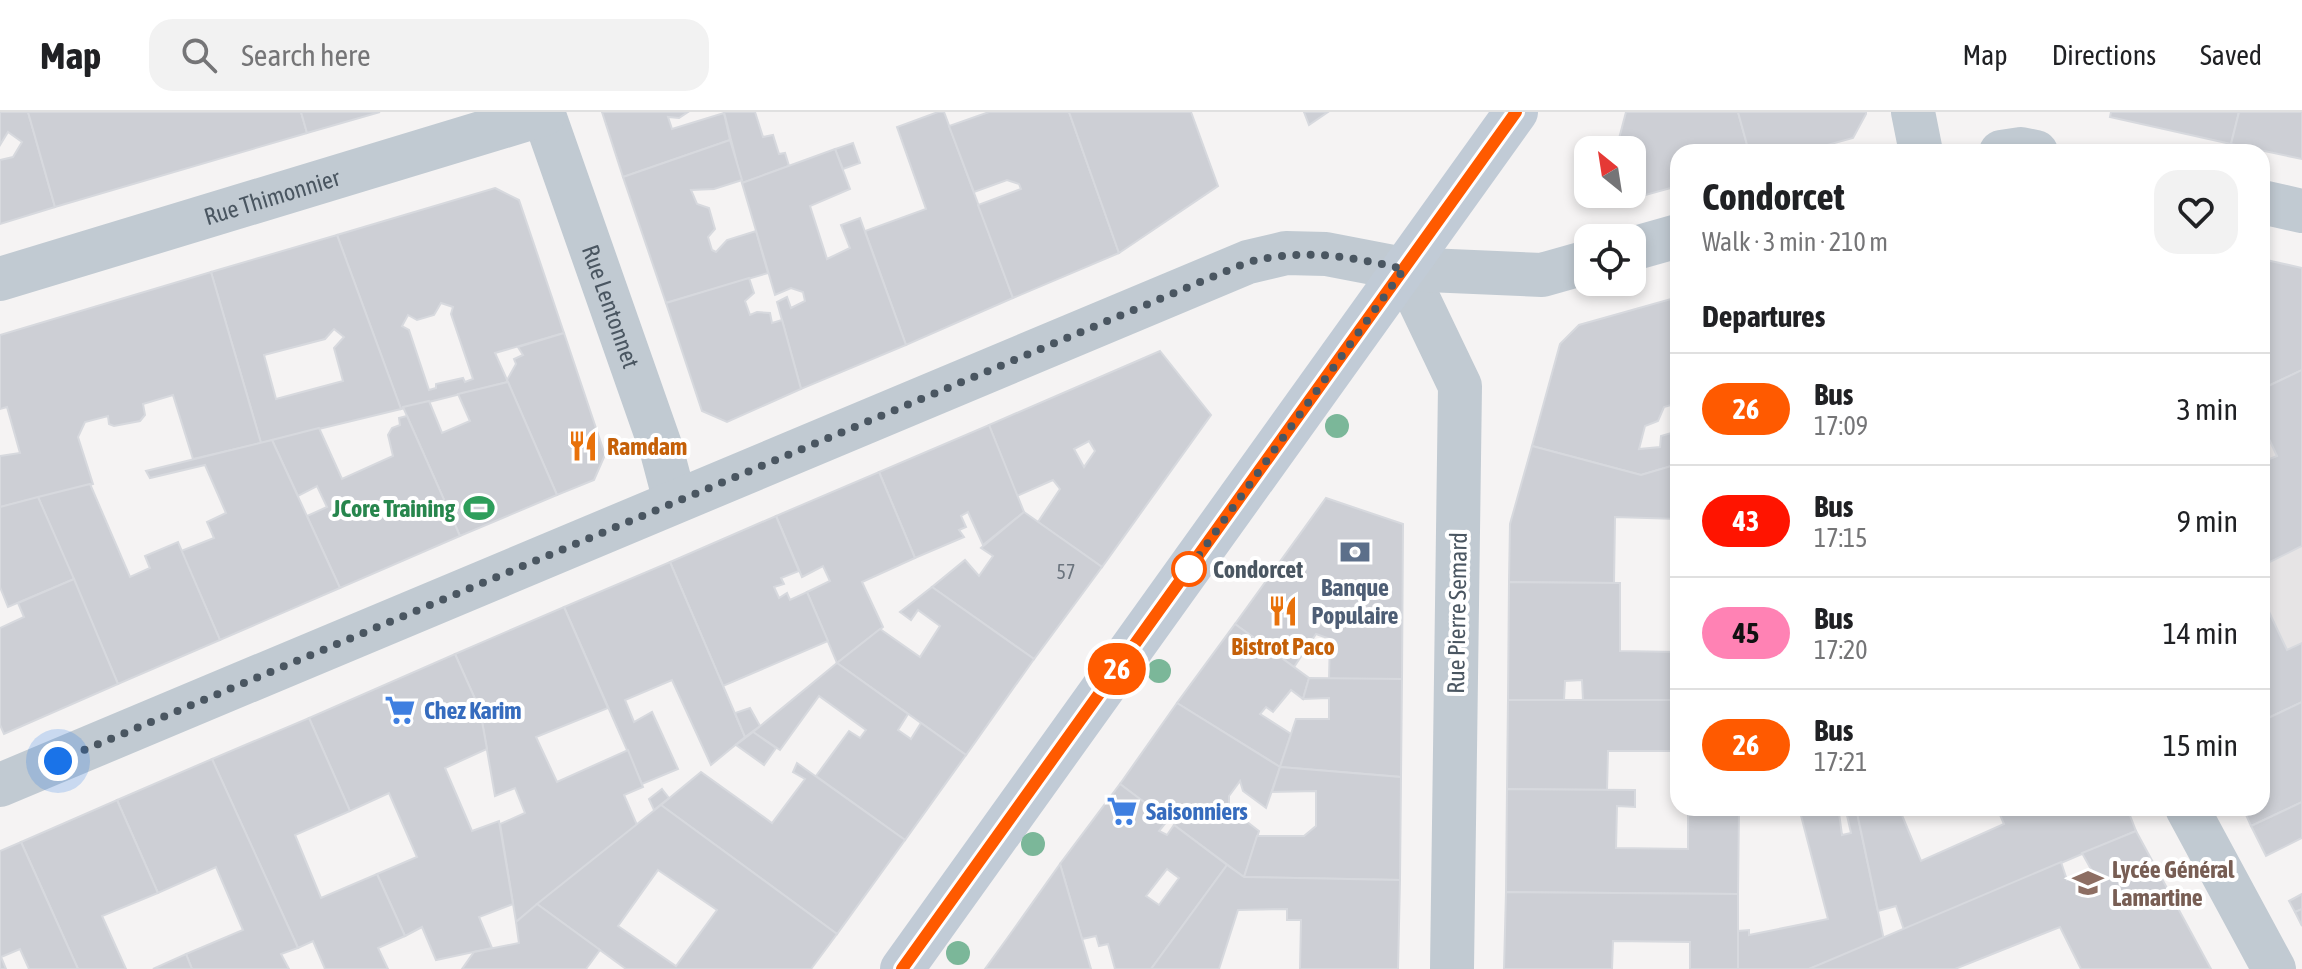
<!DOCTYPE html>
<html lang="en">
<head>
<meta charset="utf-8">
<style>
	body { margin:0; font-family:"Asap Condensed",sans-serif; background:#f2f2f2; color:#202124; height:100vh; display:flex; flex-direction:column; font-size:30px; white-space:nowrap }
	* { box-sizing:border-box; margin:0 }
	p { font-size:26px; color:#757577 }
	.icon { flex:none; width:44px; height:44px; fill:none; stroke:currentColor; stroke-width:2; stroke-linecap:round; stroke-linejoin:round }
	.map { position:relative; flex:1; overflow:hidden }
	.panel { position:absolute; left:1670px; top:32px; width:600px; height:672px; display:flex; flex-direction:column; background:#fff; border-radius:24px; box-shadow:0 4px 12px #0003 }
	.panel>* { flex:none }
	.badge { padding:0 16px; border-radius:26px; font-size:28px; line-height:52px }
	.needle { width:52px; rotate:330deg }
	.fabs { position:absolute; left:1574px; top:24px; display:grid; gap:16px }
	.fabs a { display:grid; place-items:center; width:72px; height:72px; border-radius:16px; background:#fff; box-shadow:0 4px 12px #0003; font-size:40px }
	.you { position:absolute; width:40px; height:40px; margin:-20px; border:6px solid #fff; border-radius:50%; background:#1a73e8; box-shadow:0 0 0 12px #1a73e833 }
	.map>.badge { position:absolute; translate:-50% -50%; box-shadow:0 0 0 4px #fff }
	h2 { padding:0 32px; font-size:30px; line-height:72px }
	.round { display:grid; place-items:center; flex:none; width:84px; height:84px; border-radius:24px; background:#f2f2f2 }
	.summary { display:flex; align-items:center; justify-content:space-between; height:136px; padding:0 32px }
	h1 { font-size:38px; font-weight:700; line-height:60px }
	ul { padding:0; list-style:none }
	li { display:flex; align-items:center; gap:24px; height:112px; padding:0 32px; border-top:2px solid #e0e0e0 }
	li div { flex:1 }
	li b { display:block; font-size:30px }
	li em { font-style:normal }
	li .badge { min-width:88px; font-weight:700; text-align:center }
	header { display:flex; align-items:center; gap:48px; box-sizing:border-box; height:112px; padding:0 40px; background:#fff; border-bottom:2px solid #e0e0e0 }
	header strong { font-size:38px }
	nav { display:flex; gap:44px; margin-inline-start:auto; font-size:28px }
	.search { width:560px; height:72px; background:#f2f2f2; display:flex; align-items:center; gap:20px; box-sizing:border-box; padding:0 28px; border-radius:24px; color:#757577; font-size:30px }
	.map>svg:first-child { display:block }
	.education { fill:#e6e4e5 }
	.building { fill:#cdcfd5; stroke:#d7d9de; stroke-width:2; fill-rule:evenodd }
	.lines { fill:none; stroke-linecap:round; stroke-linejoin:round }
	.minor { stroke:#c1cad2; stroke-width:44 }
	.tertiary { stroke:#c1cad2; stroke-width:44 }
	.secondary { stroke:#c1cbd6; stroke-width:44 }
	.tree { fill:#7bb799 }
	.line-casing { stroke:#fff; stroke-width:18 }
	.line { stroke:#ff5a00; stroke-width:12 }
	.walk { stroke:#4a5661; stroke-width:8; stroke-dasharray:0 14.4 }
	.stop-dot { fill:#fff; stroke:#ff5a00; stroke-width:4 }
	.labels { text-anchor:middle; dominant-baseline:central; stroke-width:8; stroke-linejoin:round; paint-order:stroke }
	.number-label { font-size:20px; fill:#6b747e }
	.street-label { font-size:24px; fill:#4a5661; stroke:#fff }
	.food-label { font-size:24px; font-weight:bold; fill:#c56008; stroke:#fff; text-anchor:start }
	.leisure-label { font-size:24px; font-weight:bold; fill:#27864d; stroke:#fff; text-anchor:end }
	.stop-label { font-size:24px; font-weight:bold; fill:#4a5661; stroke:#fff; text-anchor:start }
	.service-label { font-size:24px; font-weight:bold; fill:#4e5e75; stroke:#fff }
	.shop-label { font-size:24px; font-weight:bold; fill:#366cbe; stroke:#fff; text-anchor:start }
	.education-label { font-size:24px; font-weight:bold; fill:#785e54; stroke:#fff; text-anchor:start }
</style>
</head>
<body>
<header>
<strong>Map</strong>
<div class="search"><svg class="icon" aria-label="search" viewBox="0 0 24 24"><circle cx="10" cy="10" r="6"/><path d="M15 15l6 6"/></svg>Search here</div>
<nav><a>Map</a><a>Directions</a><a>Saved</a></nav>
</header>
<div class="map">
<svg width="2302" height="857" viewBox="0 0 2302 857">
	<rect width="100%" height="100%" fill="#f5f3f3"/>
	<!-- education -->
	<polygon class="education" points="2302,258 2302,590 2262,609 2262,278"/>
	<!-- building -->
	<g class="building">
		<polygon points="0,0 28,0 55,95 0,112 0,48 13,45 22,30 8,20 0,33"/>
		<polygon points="28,0 301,0 307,21 55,95"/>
		<polygon points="301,0 380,0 307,21"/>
		<polygon points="602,0 688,0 679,6 668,5 672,17 724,1 730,28 623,65"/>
		<polygon points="755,0 763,25 773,23 779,42 785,41 789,54 742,71 724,0"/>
		<polygon points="938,0 944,0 1013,186 906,233 865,119 926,97 897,15"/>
		<polygon points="989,0 1069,0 1119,141 1013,186 978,93 1021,77 1019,72 1007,68 974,80 949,14"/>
		<polygon points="1069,0 1191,0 1218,74 1119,141"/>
		<polygon points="1304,0 1328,0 1309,13"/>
		<polygon points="1626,0 1738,0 1749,40 1678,40 1678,74 1624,89 1617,82 1632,82 1632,38 1616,38"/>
		<polygon points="1738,0 1866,0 1866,2 1853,26 1802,40 1749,40"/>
		<polygon points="2111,0 2239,0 2231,32 2110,5"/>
		<polygon points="2239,0 2302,0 2302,47 2231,32"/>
		<polygon points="730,28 742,68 714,77 691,78 697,92 709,96 715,117 708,125 712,138 716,140 727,128 756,119 768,161 666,191 623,65"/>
		<polygon points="853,31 860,51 843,57 835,37"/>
		<polygon points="835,37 850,77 810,94 827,147 850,136 841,113 860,106 906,233 801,277 777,190 787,185 791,196 805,189 803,180 791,176 775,183 742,71"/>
		<path d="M495 76 519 88 564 221 495 241 508 270 401 297 337 123ZM441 191 453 195 451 202 473 267 465 270 463 266 436 272V276L429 278 409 218 402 214 408 203 417 208 434 203Z"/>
		<path d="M337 123 401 297 261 331 211 160ZM334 217 344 225 334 236 343 269 276 287 264 243 325 227Z"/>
		<polygon points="2262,147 2302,156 2302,258 2262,277 2265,210 2262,209"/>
		<polygon points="211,160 261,331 193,347 173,283 143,292 145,303 140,309 114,314 109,312 108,304 85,310 78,325 93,372 0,395 0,344 20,341 7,295 0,297 0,223"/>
		<polygon points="749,166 754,181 745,189 750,203 757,200 770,201 772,211 782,208 801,277 727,310 702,299 666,191"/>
		<polygon points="1678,185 1678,291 1664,295 1658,309 1645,314 1639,337 1660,335 1661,324 1678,319 1678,352 1641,363 1532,334 1560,232 1579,213"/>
		<polygon points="564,221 605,343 594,368 557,383 507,268 516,252 514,247 523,243 518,235"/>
		<path d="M1160 239 1211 303 1102 455 1038 410 1060 377 1053 368 1017 384 989 313ZM1089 329 1095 339 1084 355 1074 337Z"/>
		<polygon points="2302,258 2302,434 2262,454 2262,350 2277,344 2262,312 2262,277"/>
		<polygon points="508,270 557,383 460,424 403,295 429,289 442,321 470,309 458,282"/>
		<polygon points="407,304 460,424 340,476 307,404 327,395 317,374 298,384 272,328 319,316 342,367 393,344 388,323 392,316 400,313 399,306"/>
		<polygon points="989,313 1024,400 983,433 968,400 961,404 966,415 959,418 964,425 915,446 879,360"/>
		<polygon points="272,328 340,476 220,528 181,439 214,426 207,410 226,401 205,353 150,366 146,359"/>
		<polygon points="1532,334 1641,363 1678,352 1678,407 1615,405 1614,471 1509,470 1510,412"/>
		<polygon points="879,360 915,446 862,470 883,515 837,551 807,480 830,469 823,454 802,465 776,404"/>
		<polygon points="90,372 130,465 150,456 145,444 178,430 220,528 118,572 38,385"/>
		<polygon points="38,385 74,467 8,495 0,475 0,395"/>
		<polygon points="1326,386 1403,412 1402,567 1329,567 1330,527 1316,522 1294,555 1235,512"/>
		<polygon points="1024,400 1102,455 1034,547 932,475 965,448 979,464 993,444 981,436"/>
		<polygon points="776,404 799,459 781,466 784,472 774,475 779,486 787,481 790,488 807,480 828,529 723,574 670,450"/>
		<polygon points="670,450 745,625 711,653 672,568 625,588 634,610 652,600 678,657 642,672 564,495"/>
		<polygon points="74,467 118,572 4,622 0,613 0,516 24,505 18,491"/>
		<polygon points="1509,470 1620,471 1620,539 1678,540 1678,588 1583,588 1582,568 1565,569 1564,588 1508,588"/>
		<polygon points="932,475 1034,547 966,643 837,551 880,517 920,545 940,514 918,498 911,508 900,500"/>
		<polygon points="2262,485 2287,538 2302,531 2302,590 2262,609"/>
		<polygon points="564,495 608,596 536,625 557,670 628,638 643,675 624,683 637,713 516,810 500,712 525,701 515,676 495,684 480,598 455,542"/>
		<polygon points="1235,512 1309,566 1303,587 1291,578 1273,600 1266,595 1260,602 1291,622 1280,655 1177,591"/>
		<polygon points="455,542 480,598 487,637 445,656 472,719 499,709 513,792 479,805 492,836 436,848 422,815 405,824 377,762 417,745 389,681 350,699 309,606"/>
		<polygon points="837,551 908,602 898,618 911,627 921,611 966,643 905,728 816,664 849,619 860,626 866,618 819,584 780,638 753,620"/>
		<polygon points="1309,566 1402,567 1401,665 1280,655 1296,607 1329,607 1329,586 1303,587"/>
		<polygon points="1508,588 1678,588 1678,639 1608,639 1607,678 1507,677"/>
		<polygon points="2302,590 2302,690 2251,714 2243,696 2262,696 2262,609"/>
		<polygon points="1177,591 1280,655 1266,696 1243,679 1240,669 1229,684 1229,696 1259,719 1244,765 1174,713 1181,705 1189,711 1193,705 1176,692 1164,705 1120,672"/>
		<polygon points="750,596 760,614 745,625 735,601"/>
		<polygon points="309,606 350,699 295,723 321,786 377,762 405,824 378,836 388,857 325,857 313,829 298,836 212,647"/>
		<polygon points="753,620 776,636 764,653 736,633"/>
		<polygon points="212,647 298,836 281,842 289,857 192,857 186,842 243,818 216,755 158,781 117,688"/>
		<polygon points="797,651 905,728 837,822 661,693 701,660 772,711 805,667 793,660"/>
		<polygon points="1280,655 1401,665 1400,768 1244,765 1257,724 1304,724 1316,714 1316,679 1272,680"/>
		<path d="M1120 672 1168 708 1159 719 1167 723 1174 713 1227 753 1151 857H1115L1108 832 1099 834 1096 824 1082 827 1060 752ZM1167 757 1179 766 1159 793 1146 784Z"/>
		<polygon points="662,677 669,686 654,698 649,687"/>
		<polygon points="1507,677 1635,678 1635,695 1617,694 1616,736 1688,737 1688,696 1739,696 1738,782 1506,780"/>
		<polygon points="117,688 158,781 102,804 126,857 78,857 21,730"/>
		<polygon points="2302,690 2302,726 2266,744 2251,714"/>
		<path d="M661 693 837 822 811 857H626L537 792ZM658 758 717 798 676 854 618 814Z"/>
		<path d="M1799 696H1856L1884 828 1809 857H1738V819L1749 818V823L1828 807ZM1846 699 1851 721 1842 723 1839 701Z"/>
		<polygon points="1856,696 1899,696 1921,749 2004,712 1997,696 2127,696 2136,719 1904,818 1896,794 1878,799"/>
		<polygon points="2136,719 2211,857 2081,857 2060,815 1955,857 1809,857 2061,750 2067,768 2092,759 2082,741"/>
		<polygon points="21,730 78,857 29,857 20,837 1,845 6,857 0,857 0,739"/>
		<polygon points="1060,752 1091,857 985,857 1006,828"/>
		<polygon points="1227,753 1244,765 1400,768 1398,857 1300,857 1301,808 1287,808 1287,797 1238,798 1219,857 1151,857"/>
		<polygon points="1506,780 1738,782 1738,857 1690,857 1690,830 1613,829 1612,857 1504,857"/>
		<polygon points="2302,782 2302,797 2295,800 2289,789"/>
		<polygon points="537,792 600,838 586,857 462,857 474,840 519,831 516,810"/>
		<polygon points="2302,797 2302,814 2295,800"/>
		<polygon points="186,842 192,857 153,857"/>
	</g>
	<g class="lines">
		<!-- minor -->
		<g class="minor">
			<path id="s1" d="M543 0 661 336 675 389"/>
			<polyline points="2001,40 2021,37 2036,40"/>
			<polyline points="2262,90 2302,99"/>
			<polyline points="1632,137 1678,124"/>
			<polyline points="1404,157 1460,274 1452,857"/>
			<path id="s2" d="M0 167 544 2"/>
			<polyline points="0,673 1248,150 1286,141 1326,142 1404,157 1542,163 1588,150"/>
		</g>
		<!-- tertiary -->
		<g class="tertiary">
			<polyline points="1913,0 1921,40"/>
			<polyline points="2187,696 2274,857"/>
		</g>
		<!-- secondary -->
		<polyline class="secondary" points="902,857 1516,0"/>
	</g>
	<!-- trees -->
	<g class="tree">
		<circle cx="1337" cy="314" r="12"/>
		<circle cx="1159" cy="559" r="12"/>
		<circle cx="1033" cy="732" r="12"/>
		<circle cx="958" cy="841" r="12"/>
	</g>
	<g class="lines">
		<!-- line casing -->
		<g class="line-casing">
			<polyline id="line" points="902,857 1516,0"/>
		</g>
		<!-- line -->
		<use href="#line" class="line"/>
		<!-- walk -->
		<path class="walk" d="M58 649 1248 150C1306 136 1347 144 1404 157L1189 457"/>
	</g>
	<!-- icons -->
	<defs>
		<g id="restaurant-bare" transform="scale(2.4)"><path d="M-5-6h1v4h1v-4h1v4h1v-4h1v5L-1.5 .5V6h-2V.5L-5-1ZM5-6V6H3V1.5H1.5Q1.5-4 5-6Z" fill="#e8710a" stroke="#fff" stroke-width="2.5" paint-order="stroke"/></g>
		<g id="stadium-bare" transform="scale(2.4)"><path d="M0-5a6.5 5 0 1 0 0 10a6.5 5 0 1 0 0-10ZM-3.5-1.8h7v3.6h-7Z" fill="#2e9e5b" stroke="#fff" stroke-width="2.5" paint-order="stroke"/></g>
		<g id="bank-bare" transform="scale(2.4)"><path d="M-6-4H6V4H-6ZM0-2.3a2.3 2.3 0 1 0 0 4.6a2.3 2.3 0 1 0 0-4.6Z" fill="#5c6f8a" stroke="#fff" stroke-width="2.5" paint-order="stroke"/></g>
		<g id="supermarket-bare" transform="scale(2.4)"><path d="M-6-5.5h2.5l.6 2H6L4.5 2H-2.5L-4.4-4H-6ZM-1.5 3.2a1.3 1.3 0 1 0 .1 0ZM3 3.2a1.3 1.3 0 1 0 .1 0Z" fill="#3f7fe0" stroke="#fff" stroke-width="2.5" paint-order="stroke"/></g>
		<g id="school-bare" transform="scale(2.4)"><path d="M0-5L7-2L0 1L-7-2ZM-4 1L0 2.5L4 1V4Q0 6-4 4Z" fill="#8d6e63" stroke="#fff" stroke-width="2.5" paint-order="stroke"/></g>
	</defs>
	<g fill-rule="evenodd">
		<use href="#restaurant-bare" x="583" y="334"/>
		<use href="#stadium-bare" x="479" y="396"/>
		<use href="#bank-bare" x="1355" y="440"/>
		<use href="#restaurant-bare" x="1283" y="499"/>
		<use href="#supermarket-bare" x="400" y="598"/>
		<use href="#supermarket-bare" x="1122" y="699"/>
		<use href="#school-bare" x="2088" y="771"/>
	</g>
	<!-- markers -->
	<circle class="stop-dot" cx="1189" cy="457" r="16"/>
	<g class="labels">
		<!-- number labels -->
		<g class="number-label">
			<text x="1066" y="459">57</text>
		</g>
		<!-- street labels -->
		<g class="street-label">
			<text stroke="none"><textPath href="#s2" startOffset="284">Rue Thimonnier</textPath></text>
			<text stroke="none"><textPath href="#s1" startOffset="206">Rue Lentonnet</textPath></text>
			<text transform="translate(1457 501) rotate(-89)">Rue Pierre Semard</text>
		</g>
		<!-- food labels -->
		<g class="food-label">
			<text x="607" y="334">Ramdam</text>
			<text x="1283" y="534" text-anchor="middle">Bistrot Paco</text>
		</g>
		<!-- leisure labels -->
		<g class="leisure-label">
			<text x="455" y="396">JCore Training</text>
		</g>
		<!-- stop labels -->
		<g class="stop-label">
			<text x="1213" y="457">Condorcet</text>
		</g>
		<!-- service labels -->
		<g class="service-label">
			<text x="1355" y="475">Banque<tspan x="1355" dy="28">Populaire</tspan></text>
		</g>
		<!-- shop labels -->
		<g class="shop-label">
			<text x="424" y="598">Chez Karim</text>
			<text x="1146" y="699">Saisonniers</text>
		</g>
		<!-- education labels -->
		<g class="education-label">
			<text x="2112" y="757">Lycée Général<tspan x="2112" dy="28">Lamartine</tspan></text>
		</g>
	</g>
</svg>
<div class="fabs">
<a><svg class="needle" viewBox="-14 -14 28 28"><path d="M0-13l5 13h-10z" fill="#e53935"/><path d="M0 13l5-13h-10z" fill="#757577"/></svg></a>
<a><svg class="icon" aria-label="locate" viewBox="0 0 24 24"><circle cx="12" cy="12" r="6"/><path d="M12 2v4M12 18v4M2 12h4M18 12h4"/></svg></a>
</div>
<div class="you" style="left:58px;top:649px"></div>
<b class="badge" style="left:1117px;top:557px;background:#ff5a00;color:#fff">26</b>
<section class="panel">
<div class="summary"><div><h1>Condorcet</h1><p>Walk · 3 min · 210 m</p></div><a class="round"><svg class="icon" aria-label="heart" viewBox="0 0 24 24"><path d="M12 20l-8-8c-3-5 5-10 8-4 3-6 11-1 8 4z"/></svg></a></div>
<h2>Departures</h2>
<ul>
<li><span class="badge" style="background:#ff5a00;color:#fff">26</span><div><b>Bus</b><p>17:09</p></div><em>3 min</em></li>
<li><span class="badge" style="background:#ff1400;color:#fff">43</span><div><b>Bus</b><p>17:15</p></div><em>9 min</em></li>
<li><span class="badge" style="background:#ff82b4;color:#111">45</span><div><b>Bus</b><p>17:20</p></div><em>14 min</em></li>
<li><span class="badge" style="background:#ff5a00;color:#fff">26</span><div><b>Bus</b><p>17:21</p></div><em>15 min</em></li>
</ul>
</section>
</div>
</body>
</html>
